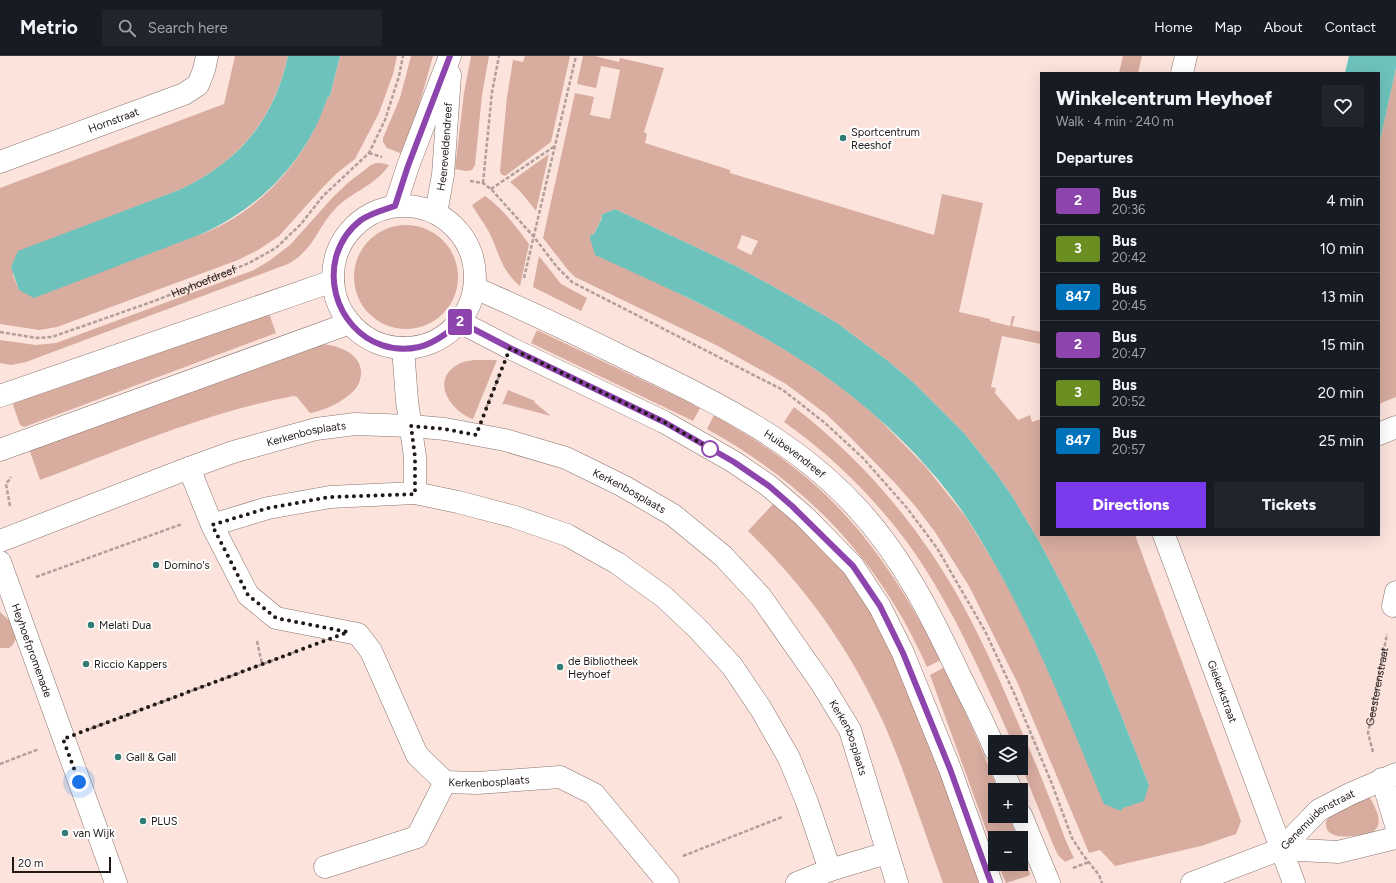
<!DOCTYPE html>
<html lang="en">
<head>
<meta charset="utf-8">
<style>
	body { margin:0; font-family:Figtree,sans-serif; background:#20242c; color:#f1f3f6; height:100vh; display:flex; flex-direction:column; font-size:15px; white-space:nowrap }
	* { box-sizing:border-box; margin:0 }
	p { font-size:13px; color:#9ea1a6 }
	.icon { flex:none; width:22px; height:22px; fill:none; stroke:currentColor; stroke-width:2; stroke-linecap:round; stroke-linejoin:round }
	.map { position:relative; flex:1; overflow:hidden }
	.drawer { position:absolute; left:1040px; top:16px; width:340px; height:464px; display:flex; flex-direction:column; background:#171b24; border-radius:0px; box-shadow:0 4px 16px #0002 }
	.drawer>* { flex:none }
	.badge { padding:0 8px; border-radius:3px; font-size:14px; line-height:26px }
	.tools { position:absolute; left:988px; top:679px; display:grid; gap:8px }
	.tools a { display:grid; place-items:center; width:40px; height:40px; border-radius:0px; background:#171b24; box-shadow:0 4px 16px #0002; font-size:20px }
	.scale { position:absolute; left:12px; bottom:10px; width:99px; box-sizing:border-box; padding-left:4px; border:2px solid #221917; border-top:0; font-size:11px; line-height:14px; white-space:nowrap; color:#221917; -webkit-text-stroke:3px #fff; paint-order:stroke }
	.you { position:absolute; width:20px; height:20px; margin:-10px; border:3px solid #fff; border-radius:50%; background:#1a73e8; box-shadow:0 0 0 6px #1a73e833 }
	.map>.badge { position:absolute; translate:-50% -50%; box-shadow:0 0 0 2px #fff }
	h2 { padding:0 16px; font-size:15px; line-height:36px }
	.round { display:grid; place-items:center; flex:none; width:42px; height:42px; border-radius:0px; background:#20242c }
	.summary { display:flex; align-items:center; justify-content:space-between; height:68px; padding:0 16px }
	h1 { font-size:19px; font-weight:800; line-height:30px }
	.button { display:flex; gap:8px; margin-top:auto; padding:8px 16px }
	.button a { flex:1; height:46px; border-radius:0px; background:#7c3aed; color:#fff; font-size:16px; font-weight:800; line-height:46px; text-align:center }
	.button a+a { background:#20242c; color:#f1f3f6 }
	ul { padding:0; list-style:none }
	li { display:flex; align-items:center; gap:12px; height:48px; padding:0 16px; border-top:1px solid #363941 }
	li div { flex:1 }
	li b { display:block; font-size:15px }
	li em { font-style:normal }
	li .badge { min-width:44px; font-weight:700; text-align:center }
	header { display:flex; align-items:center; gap:24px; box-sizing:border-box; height:56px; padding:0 20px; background:#171b24; border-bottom:1px solid #363941 }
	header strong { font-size:19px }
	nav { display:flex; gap:22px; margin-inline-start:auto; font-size:14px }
	.search { width:280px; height:36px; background:#20242c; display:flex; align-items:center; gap:10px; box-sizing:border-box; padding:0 14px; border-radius:0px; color:#9ea1a6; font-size:15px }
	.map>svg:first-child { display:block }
	.green { fill:#d8ac9f; fill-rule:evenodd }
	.water { fill:#6dc3bb }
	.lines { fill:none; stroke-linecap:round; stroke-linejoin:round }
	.minor-casing { stroke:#88736d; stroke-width:23 }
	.path { stroke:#b29f9a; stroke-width:2.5; stroke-dasharray:4 2; stroke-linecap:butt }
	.minor { stroke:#fff; stroke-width:22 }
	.line-casing { stroke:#fff; stroke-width:9 }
	.line { stroke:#8e44ad; stroke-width:6 }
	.walk { stroke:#221917; stroke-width:4; stroke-dasharray:0 7.2 }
	.poi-dot { fill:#337b75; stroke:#fff; stroke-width:1.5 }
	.stop-dot { fill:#fff; stroke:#8e44ad; stroke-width:2 }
	.labels { text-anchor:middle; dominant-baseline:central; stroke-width:4; stroke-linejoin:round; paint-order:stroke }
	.street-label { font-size:11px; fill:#221917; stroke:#fff }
	.poi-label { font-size:11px; fill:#221917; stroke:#fff; text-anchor:start }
</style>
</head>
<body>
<header>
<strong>Metrio</strong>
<div class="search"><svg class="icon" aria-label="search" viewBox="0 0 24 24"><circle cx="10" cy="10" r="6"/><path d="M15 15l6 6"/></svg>Search here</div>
<nav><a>Home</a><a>Map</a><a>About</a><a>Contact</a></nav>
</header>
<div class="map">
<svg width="1396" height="827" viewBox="0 0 1396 827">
	<rect width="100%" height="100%" fill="#fce4dd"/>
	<!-- green -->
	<g class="green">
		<path d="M235 0H288C274 63 238 107 179 134L18 196 13 219 19 234 196 180C247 163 290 121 314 74 320 62 323 52 328 41L330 40 340 0H397L393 18 379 57 355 103 337 117 324 130 279 180 258 194 238 204 57 271 39 274 0 268V132L224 48Z"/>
		<polygon points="411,0 433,0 405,99 387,92 383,86 383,82 400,42"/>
		<polygon points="471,0 489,0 482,39 475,109 472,114 466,115 455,113 464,37"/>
		<polygon points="525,0 570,0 551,86 505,120 501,118 500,115 507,41 513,4 523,6"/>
		<path d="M583 0H595L619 6 620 2 664 12 644 76 647 78 645 87 730 114V117L934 179 942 138 983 147 959 256 990 263V265L1010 270 1012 260H1015L1012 270 1041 276V288L1002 280 991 331 996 332 995 337 1018 364 1030 359 1032 366 1041 363V479H1135L1241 765 1236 778 1201 790 1115 810 1100 794 1089 797 1018 628 969 530 935 476 916 451 895 427 849 380 826 358 786 328 718 290 575 221 568 214 543 182 575 37 594 41 590 59 610 63 620 14 601 10 596 32 577 28ZM615 153 738 211 810 251 837 267 888 305 913 326 964 377 996 417 1012 440 1040 487 1066 536 1097 599 1149 729 1141 745 1122 752 1052 622 1014 542 992 503 966 461 925 410 879 363 854 341 828 322 800 303 748 272 676 236 593 180 602 161 601 159ZM742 179 758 185 751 199 737 192Z"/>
		<polygon points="1123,0 1142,0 1138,17 1119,17"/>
		<polygon points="1396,12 1396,341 1379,348 1379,89"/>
		<polygon points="549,98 536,155 520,135 510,126"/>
		<path d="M376 107H381L389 109C374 131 354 134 336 152 317 171 315 193 288 208L26 306 11 309 0 307V284L36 289 56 287 254 214 269 205 290 189 334 140 349 126 371 109Z"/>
		<path d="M485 140C503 153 516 170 529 188L520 230C500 213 500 198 489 176 484 167 477 158 472 149Z"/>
		<circle cx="406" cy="221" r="52"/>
		<polygon points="539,200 561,228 587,242 581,255 533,231"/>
		<polygon points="267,252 276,277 24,371 20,369 13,349 15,346"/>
		<polygon points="537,274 682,343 700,352 693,365 531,287"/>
		<path d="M318 288C340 288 371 301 358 329 351 342 325 355 310 357L297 341 294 340C206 356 123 393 40 424L29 393Z"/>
		<path d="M475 304H497L473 363C451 355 430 325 457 309 462 305 469 305 475 304Z"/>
		<polygon points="508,334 535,345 534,346 551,360 505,348 502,349"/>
		<path d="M794 351C861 402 918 469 959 542 985 589 1006 638 1027 688 1038 712 1047 736 1057 761 1062 775 1067 789 1074 802L1065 806 1058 799 1054 791 1021 709V686H1012C995 647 977 608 958 570 943 542 928 515 909 489 874 441 832 400 784 366Z"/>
		<path d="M714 359C746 378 778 398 807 422 867 473 905 535 941 604L927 611C880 505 808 429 707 373Z"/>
		<path d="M776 445 826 493 859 535 894 593 981 827H943C924 775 907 721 885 670 852 596 806 531 748 475Z"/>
		<polygon points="0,556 10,565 17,580 13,589 9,592 0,592"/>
		<polygon points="945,611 979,687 998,734 995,734 995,760 1009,760 1017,782 995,782 995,798 930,619"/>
		<path d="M1368 740C1373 745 1374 750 1377 756 1384 778 1367 779 1351 780 1346 781 1337 781 1332 778 1327 776 1325 770 1326 765L1340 750Z"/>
		<polygon points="1021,793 1030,818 1028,820 1006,827 998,808 1021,808"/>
	</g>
	<!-- water -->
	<g class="water">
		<path d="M288 0H340L330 40 328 41C323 53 320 63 314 74 290 120 251 155 204 177L34 242 19 234 11 211 18 195 179 134C239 106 274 64 288 0Z"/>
		<polygon points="1349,0 1396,0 1396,12 1379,89 1379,17 1345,17"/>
		<path d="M615 153 738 211 810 251 837 267 888 305 913 326 964 377 996 417 1012 440 1040 487 1066 536 1097 599 1149 729 1144 745 1123 752 1121 755 1104 748C1063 650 1025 551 967 462 925 400 864 344 801 304 736 262 665 231 595 199L590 182 591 178 593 179 594 178 602 162 601 159Z"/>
	</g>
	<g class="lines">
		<!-- minor casing -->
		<g class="minor-casing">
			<g id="minor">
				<polyline points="1182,17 1186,0"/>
				<path id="s3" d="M0 106 184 38 198 29 204 14 207 0"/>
				<polyline points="395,150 408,110 450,0"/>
				<circle cx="404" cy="221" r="71"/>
				<path id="s4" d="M436 157 443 119 450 19"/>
				<path id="s5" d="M475 232C528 255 581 280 633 306 715 346 794 383 857 452 902 500 931 559 959 618 971 643 985 668 995 694"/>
				<polyline points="460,266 510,292 664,366 734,406 769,430 804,460 853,510 880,551 903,597 950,713 991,827"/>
				<polyline points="403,292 407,345 415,401 415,437"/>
				<polyline points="0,340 333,225"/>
				<polyline points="1379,378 1396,371"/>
				<polyline points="0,394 350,267"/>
				<path id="s6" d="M189 412 212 469 248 539 276 562 358 578 371 595 417 699 445 726 477 727 560 721 594 738 668 827"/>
				<polyline points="212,469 268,452 330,441 415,437 458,446 515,461 567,479 617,507 664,541 698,573 732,610 761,653 789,702 807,746 830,814"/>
				<path id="s7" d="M1164 479 1294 827"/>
				<path id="s8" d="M0 485 189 412 233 396 316 373 355 368 411 370 445 373 505 384 566 402 623 430 673 459 723 500 761 541 822 628 850 674 897 827"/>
				<path id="s9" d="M0 506 116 827"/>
				<polyline points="1393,550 1396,536"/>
				<polyline points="1002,712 1011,734"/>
				<polyline points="1382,723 1396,769"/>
				<polyline points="1021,759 1049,827"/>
				<polyline points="1281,793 1338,796 1396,782"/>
				<polyline points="325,811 417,781 445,726"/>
				<polyline points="797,827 830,814 887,797"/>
				<path id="s10" d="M1192 827 1281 793 1319 754 1350 738 1396 718"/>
			</g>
		</g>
		<!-- path -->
		<g class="path">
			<polyline points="369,97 382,101"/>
			<polyline points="470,125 483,127 492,134 534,181 557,211 572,226 783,334 825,367 863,402 907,452 937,492 985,575 1014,637 1052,728 1072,782 1083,799 1099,819 1102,827"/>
			<polyline points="483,127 492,36 499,0"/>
			<polyline points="491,133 555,90"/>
			<polyline points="524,222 576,0"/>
			<path id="s1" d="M0 276 37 282 52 281 157 244 249 207 276 192 301 168 323 140 369 97 385 64 399 20 403 0"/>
			<polyline points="486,352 500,318"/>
			<polyline points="10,450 6,428 11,421"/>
			<polyline points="36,521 182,468"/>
			<polyline points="257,585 262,608"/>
			<polyline points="90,673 295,596"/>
			<path id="s2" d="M1373 696 1368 677 1387 578"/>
			<polyline points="0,708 39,693"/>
			<polyline points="683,800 782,761"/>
			<polyline points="1073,812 1089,806"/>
		</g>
		<!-- minor -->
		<use href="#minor" class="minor"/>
	</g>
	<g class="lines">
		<!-- line casing -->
		<g class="line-casing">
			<path id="line" d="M450 0 408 110 395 150C383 154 371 157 361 164 349 173 340 187 336 201 323 252 366 303 419 291 435 287 448 277 460 266L510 292 664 366 734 406 769 430 792 450 853 510 880 550 903 597 950 713 991 827"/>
		</g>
		<!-- line -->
		<use href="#line" class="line"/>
		<!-- walk -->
		<polyline class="walk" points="79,726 63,683 348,576 276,562 248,539 212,469 268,452 330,441 415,438 415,401 411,370 445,373 476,379 510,292 664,366 711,393 710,393"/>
	</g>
	<!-- markers -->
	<g class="poi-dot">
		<circle cx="843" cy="82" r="4"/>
		<circle cx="156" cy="509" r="4"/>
		<circle cx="91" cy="569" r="4"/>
		<circle cx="86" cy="608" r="4"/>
		<circle cx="560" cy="611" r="4"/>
		<circle cx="118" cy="701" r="4"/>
		<circle cx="143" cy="765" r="4"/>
		<circle cx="65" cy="777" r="4"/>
	</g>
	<circle class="stop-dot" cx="710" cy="393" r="8"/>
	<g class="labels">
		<!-- street labels -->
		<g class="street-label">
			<text stroke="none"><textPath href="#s3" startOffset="121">Hornstraat</textPath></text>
			<text stroke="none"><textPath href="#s4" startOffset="67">Heereveldendreef</textPath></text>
			<text stroke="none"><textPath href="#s1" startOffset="214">Heyhoefdreef</textPath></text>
			<text stroke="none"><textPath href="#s8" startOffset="325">Kerkenbosplaats</textPath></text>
			<text stroke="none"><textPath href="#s5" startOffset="361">Huibevendreef</textPath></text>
			<text stroke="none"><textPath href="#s8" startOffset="661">Kerkenbosplaats</textPath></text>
			<text stroke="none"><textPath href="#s9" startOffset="94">Heyhoefpromenade</textPath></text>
			<text stroke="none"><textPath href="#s2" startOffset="67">Geesterenstraat</textPath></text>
			<text stroke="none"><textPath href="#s7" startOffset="167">Giekerkstraat</textPath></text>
			<text stroke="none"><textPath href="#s8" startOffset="998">Kerkenbosplaats</textPath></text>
			<text stroke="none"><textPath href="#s6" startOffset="478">Kerkenbosplaats</textPath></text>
			<text stroke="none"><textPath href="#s10" startOffset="143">Genemuidenstraat</textPath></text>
		</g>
		<!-- poi labels -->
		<g class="poi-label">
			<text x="851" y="76">Sportcentrum<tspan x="851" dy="13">Reeshof</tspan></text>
			<text x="164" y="509">Domino's</text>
			<text x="99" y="569">Melati Dua</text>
			<text x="568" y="605">de Bibliotheek<tspan x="568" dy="13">Heyhoef</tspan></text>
			<text x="94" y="608">Riccio Kappers</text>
			<text x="126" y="701">Gall &amp; Gall</text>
			<text x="151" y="765">PLUS</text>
			<text x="73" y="777">van Wijk</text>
		</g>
	</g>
</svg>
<div class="tools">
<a><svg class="icon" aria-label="layers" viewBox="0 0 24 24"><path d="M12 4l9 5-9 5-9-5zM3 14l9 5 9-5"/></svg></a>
<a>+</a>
<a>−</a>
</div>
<div class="scale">20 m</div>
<div class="you" style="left:79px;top:726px"></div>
<b class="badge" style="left:460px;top:266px;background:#8e44ad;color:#fff">2</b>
<section class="drawer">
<div class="summary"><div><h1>Winkelcentrum Heyhoef</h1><p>Walk · 4 min · 240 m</p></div><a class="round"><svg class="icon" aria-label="heart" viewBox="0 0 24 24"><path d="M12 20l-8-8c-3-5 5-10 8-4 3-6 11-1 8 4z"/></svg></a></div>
<h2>Departures</h2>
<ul>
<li><span class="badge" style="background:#8e44ad;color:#fff">2</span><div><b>Bus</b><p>20:36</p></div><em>4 min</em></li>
<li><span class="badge" style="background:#6b8e23;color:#fff">3</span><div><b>Bus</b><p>20:42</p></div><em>10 min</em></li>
<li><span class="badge" style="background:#0072bc;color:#fff">847</span><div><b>Bus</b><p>20:45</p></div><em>13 min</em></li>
<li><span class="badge" style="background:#8e44ad;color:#fff">2</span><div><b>Bus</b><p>20:47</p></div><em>15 min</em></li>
<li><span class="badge" style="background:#6b8e23;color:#fff">3</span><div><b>Bus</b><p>20:52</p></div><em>20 min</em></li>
<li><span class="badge" style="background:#0072bc;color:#fff">847</span><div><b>Bus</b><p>20:57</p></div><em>25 min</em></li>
</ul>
<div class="button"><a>Directions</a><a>Tickets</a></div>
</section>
</div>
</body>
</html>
